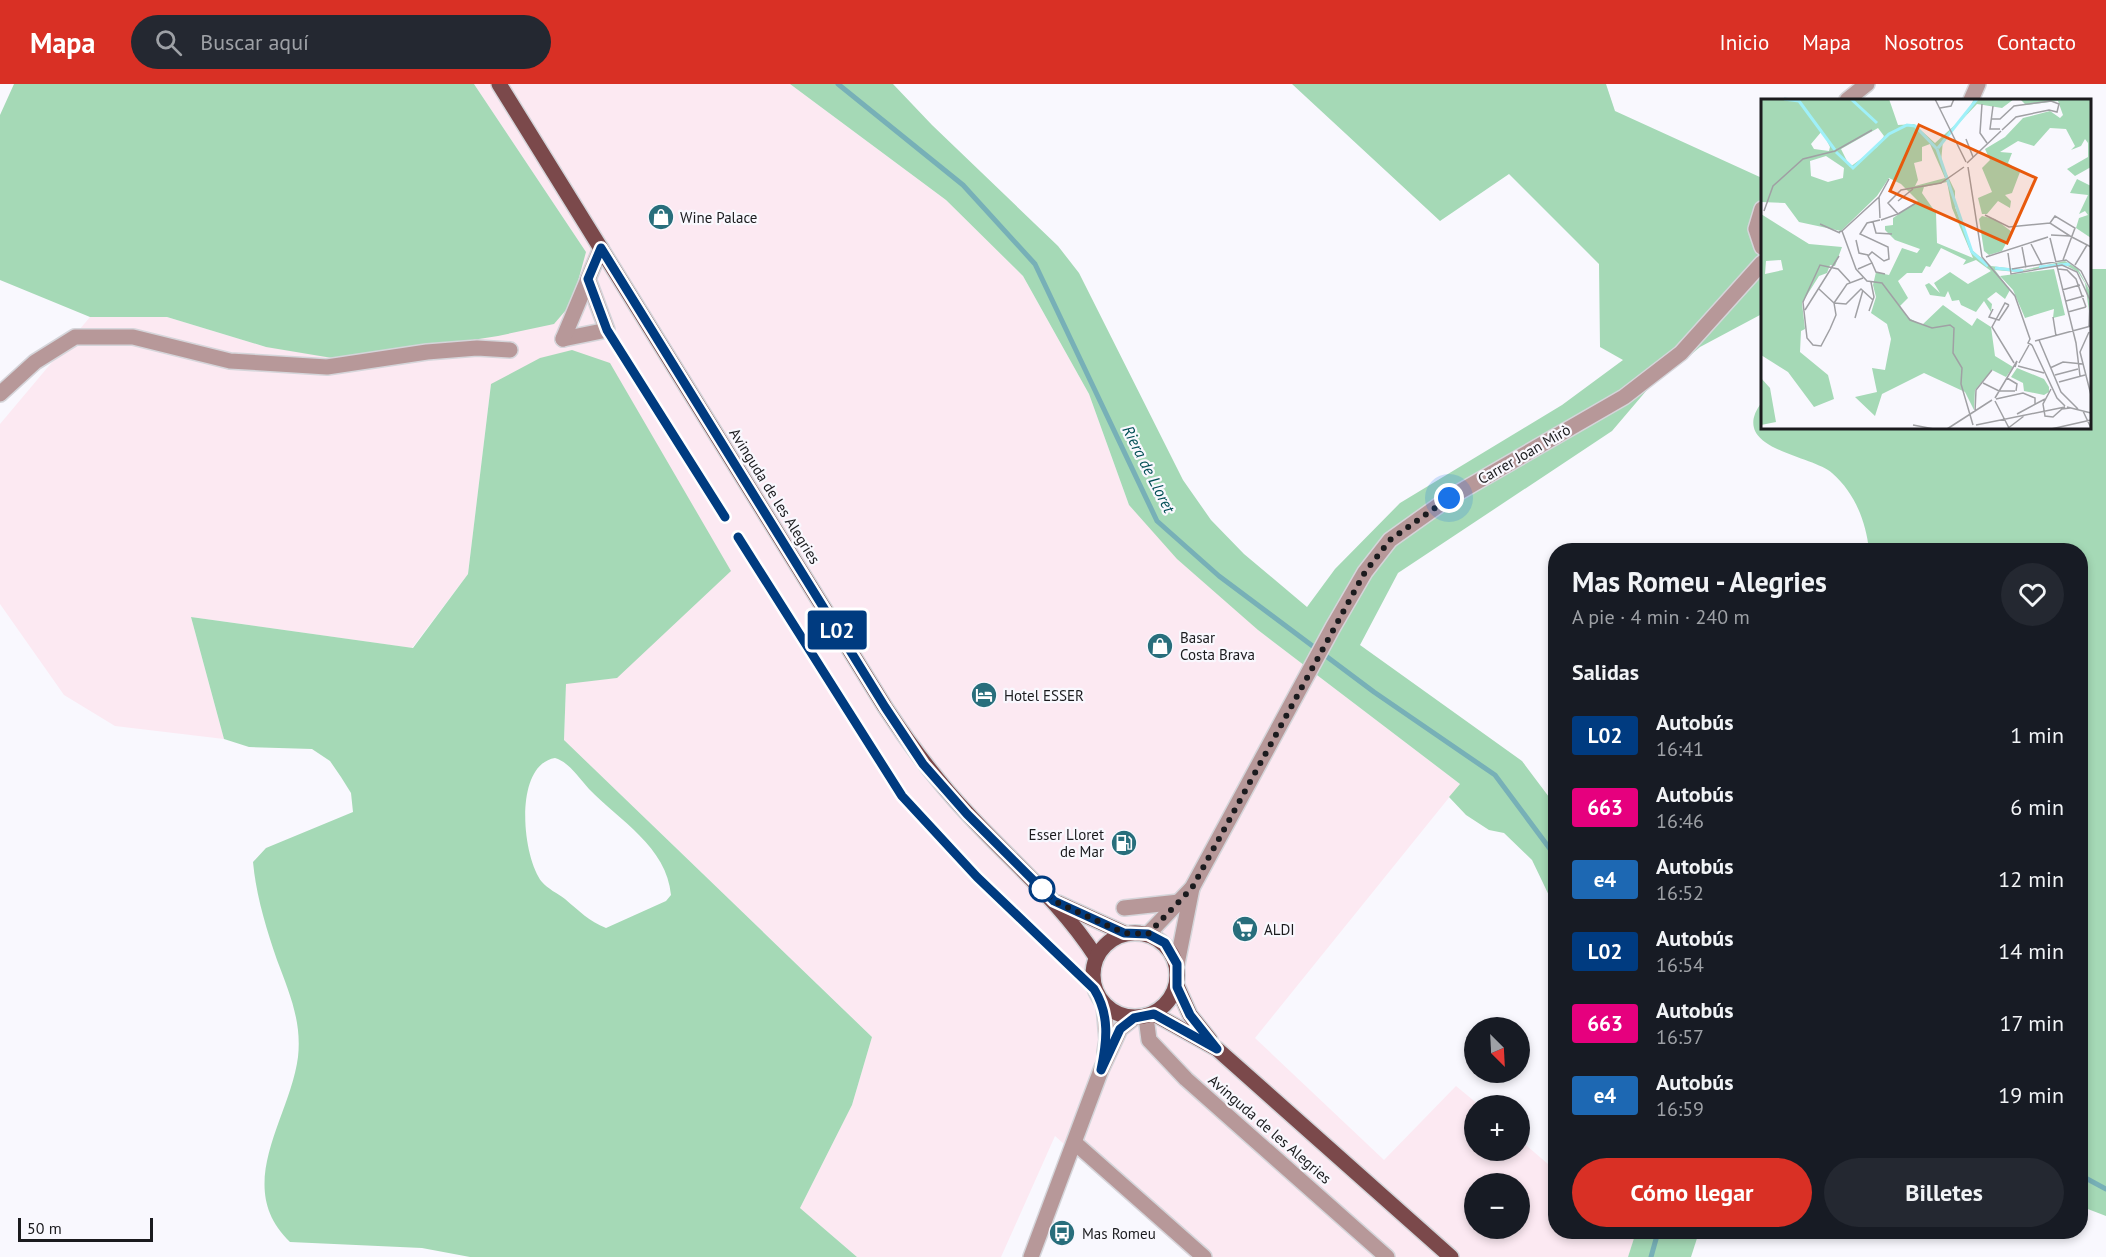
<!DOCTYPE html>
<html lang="es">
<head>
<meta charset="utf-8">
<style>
	body { margin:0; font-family:"PT Sans",sans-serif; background:#242831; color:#f1f3f6; height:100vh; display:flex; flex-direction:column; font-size:22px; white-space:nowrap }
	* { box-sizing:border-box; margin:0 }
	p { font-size:20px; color:#9ea1a6 }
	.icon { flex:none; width:33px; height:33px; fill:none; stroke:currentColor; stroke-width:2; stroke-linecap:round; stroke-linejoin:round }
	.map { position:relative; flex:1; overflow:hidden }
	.side { position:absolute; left:1548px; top:459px; width:540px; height:696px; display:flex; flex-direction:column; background:#171b24; border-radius:24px; box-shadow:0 3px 9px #0003 }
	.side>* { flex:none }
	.badge { padding:0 12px; border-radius:4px; font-size:21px; line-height:39px }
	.needle { width:39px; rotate:156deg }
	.fabs { position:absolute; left:1464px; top:933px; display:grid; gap:12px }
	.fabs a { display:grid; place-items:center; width:66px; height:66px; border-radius:50%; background:#171b24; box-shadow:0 3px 9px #0003; font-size:30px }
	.scale { position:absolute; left:18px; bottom:15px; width:135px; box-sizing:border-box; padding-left:6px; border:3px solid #1b1b1e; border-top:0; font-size:16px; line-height:21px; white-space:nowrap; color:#1b1b1e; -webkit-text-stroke:4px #f9f8fe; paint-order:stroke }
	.you { position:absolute; width:30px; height:30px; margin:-15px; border:4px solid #fff; border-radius:50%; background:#1a73e8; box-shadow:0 0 0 9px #1a73e833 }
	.map>.badge { position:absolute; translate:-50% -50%; box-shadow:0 0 0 3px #fff }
	h2 { padding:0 24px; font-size:22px; line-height:54px }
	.round { display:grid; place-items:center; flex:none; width:63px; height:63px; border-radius:32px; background:#242831 }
	.summary { display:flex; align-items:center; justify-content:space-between; height:102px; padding:0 24px }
	h1 { font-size:28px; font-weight:600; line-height:45px }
	.action { display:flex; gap:12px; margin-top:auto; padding:12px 24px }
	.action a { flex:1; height:69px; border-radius:36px; background:#d93025; color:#fff; font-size:24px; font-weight:600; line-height:69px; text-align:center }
	.action a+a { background:#242831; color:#f1f3f6 }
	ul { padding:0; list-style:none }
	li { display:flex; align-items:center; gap:18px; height:72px; padding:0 24px }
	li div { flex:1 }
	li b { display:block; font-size:22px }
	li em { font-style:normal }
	li .badge { min-width:66px; font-weight:700; text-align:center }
	header { display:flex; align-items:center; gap:36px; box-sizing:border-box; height:84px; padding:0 30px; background:#d93025; color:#fff }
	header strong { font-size:28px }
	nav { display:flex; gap:33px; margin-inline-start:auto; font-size:21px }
	.search { width:420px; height:54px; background:#242831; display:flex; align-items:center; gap:15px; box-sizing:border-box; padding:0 21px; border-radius:33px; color:#9ea1a6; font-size:22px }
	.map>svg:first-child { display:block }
	.industrial { fill:#fce9f2; fill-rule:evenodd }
	.green { fill:#a5d9b6; fill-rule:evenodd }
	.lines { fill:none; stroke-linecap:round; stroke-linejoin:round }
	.stream { stroke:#77b0b7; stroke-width:5 }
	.minor-casing { stroke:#d5d5da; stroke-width:18 }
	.major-casing { stroke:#d5d5da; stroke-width:18 }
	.minor { stroke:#b79899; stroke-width:15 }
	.major { stroke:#7b494b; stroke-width:15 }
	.line-casing { stroke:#fff; stroke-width:14 }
	.line { stroke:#003b80; stroke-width:9 }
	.walk { stroke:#1b1b1e; stroke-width:6; stroke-dasharray:0 10.8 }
	.stop-dot { fill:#fff; stroke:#003b80; stroke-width:3 }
	.labels { text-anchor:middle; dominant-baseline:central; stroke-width:4.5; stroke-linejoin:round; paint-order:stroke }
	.poi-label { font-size:15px; fill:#1b1b1e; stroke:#f9f8fe; text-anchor:start }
	.street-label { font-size:15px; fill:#1b1b1e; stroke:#f9f8fe }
	.water-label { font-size:16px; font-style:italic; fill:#024f56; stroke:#f9f8fe }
	.inset-river { fill:none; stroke:#9ff0f9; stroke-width:3 }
	.inset-road { fill:none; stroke:#a0a0a4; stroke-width:1.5 }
	.view { fill:#e8590c; fill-opacity:0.15; stroke:#e8590c; stroke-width:3 }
	.inset-edge { fill:none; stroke:#1b1b1e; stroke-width:3 }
</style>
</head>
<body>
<header>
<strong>Mapa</strong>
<div class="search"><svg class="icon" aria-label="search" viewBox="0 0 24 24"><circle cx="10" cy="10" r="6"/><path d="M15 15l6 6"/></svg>Buscar aquí</div>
<nav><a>Inicio</a><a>Mapa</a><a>Nosotros</a><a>Contacto</a></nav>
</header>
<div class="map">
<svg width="2106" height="1173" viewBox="0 0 2106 1173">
	<rect width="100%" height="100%" fill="#f9f8fe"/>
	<!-- industrial -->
	<path class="industrial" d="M474 0H790L946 116 1023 192 1089 310 1129 421 1258 546 1460 700 1255 954 1384 1076 1456 1002 1479 1021 1474 1022V1066H1520V1056L1555 1086 1556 1148H1630L1635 1152 1628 1173H1190L1055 1052 1001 1173H857L800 1124 852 1021 872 953 564 656 566 599 617 594 491 300 468 490 412 564 191 533 224 655 115 642 64 611 0 520V340L90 233H167L266 263 586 168ZM1474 1100H1520V1144H1474Z"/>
	<!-- green -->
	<g class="green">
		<polygon points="14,0 474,0 586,168 572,219 554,240 498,252 344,276 266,263 167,233 90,233 0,196 0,31"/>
		<polygon points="790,0 893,0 932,41 1058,162 1079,189 1183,396 1211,436 1244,470 1307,523 1335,485 1400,419 1562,321 1623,276 1600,263 1599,180 1509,90 1440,137 1292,0 1606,0 1615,27 1762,94 1762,232 1760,231 1700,263 1674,285 1658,293 1612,347 1398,489 1360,561 1522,677 1555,721 1555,824 1532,776 1504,749 1489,746 1466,731 1449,713 1460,700 1258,546 1177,475 1129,421 1089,310 1023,192 946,116"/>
		<path d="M2090 185H2106V1132L2080 1122V466H1869C1866 438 1855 409 1832 389 1812 371 1726 365 1762 318V344H2090Z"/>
		<path d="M572 266 610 279 731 487 617 594 566 600 564 656 872 953 852 1021 800 1124 857 1173H470L422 1164 290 1158C232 1102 290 1035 298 973 302 937 289 908 277 876 266 844 256 811 253 778L266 764 353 728 351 709 341 693 330 677 312 665 249 663 224 655 191 533 413 564 468 490 491 300 540 274ZM555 674C569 678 579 694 589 705 619 736 667 763 671 811L666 817 606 844C589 837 579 827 565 815 557 809 548 805 542 798 522 773 513 681 555 674Z"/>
		<polygon points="1636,1148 1699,1148 1691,1173 1628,1173"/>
	</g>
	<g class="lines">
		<!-- stream -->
		<g class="stream">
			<polyline points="838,0 963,101 1035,180 1157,437 1219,492 1374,608 1495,691 1556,773"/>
			<polyline points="2080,1091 2106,1105"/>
			<polyline points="1651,1173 1658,1148"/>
		</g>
		<!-- minor casing -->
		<g class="minor-casing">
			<g id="minor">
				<polyline points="1847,16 1867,0"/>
				<polyline points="1971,16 1978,0"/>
				<polyline points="1762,125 1756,145 1762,163"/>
				<polyline points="563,255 607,246 588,195"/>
				<polyline points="563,255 601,164"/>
				<polyline points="0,310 35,278 75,253 133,253 230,277 327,283 427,268 477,264 510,266"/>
				<polyline points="1124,824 1179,818"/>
				<polyline points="1148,850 1192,804 1333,543 1365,488 1390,456 1449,414 1624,313 1681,269 1762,179"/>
				<polyline points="1177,880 1192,804"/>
				<polyline points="1104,920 1107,956 1105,968"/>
				<polyline points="1146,933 1149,956 1186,995 1387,1173"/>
				<polyline points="1075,1059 1204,1173"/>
				<polyline points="1031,1173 1101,986 1120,945 1134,934"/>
			</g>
		</g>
		<!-- major casing -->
		<g class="major-casing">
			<g id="major">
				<path d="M499 0 885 623C910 661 936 696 967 729 1011 777 1061 818 1096 873"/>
				<polyline points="1058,819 1124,849"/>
				<circle cx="1135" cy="891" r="42"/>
				<polyline points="1177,902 1190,931 1210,956"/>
				<polyline points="1154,930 1217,965 1451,1173"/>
			</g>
		</g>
		<!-- minor -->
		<use href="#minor" class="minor"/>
		<!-- major -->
		<use href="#major" class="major"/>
	</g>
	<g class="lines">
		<!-- line casing -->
		<g class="line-casing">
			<path id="line" d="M725 433 607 246 588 195 601 164 885 623 923 680 967 730 1054 817 1124 849 1148 850 1165 859 1177 880V903L1190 931 1217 965 1154 930 1134 934 1120 945 1101 986C1107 957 1110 931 1094 905L977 793 902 712 738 453"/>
		</g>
		<!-- line -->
		<use href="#line" class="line"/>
		<!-- walk -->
		<polyline class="walk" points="1042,805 1054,817 1124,849 1148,850 1192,804 1365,488 1390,456 1449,414"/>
	</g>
	<!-- icons -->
	<defs>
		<g id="shop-disc" transform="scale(1.35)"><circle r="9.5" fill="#286e7c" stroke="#f9f8fe"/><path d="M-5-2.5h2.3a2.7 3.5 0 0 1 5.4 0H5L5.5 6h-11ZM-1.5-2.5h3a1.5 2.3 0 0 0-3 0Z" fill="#fff"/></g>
		<g id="hotel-disc" transform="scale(1.35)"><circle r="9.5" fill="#286e7c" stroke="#f9f8fe"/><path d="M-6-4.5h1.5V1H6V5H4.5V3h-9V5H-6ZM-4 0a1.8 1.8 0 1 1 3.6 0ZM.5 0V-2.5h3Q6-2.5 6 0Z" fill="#fff"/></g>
		<g id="fuel-disc" transform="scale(1.35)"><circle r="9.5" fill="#286e7c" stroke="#f9f8fe"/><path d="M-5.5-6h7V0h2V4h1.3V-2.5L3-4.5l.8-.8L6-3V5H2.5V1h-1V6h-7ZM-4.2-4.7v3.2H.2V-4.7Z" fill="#fff"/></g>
		<g id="supermarket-disc" transform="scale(1.35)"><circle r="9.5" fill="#286e7c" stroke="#f9f8fe"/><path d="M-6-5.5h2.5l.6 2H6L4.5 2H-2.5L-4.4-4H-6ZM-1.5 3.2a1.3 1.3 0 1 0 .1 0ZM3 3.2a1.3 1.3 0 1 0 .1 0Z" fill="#fff"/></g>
		<g id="bus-disc" transform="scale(1.35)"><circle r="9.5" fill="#286e7c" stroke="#f9f8fe"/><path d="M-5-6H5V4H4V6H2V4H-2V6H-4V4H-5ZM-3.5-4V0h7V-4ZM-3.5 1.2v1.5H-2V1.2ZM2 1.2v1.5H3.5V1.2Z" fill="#fff"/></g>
	</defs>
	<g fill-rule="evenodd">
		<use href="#shop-disc" x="661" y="133"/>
		<use href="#shop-disc" x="1160" y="562"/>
		<use href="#hotel-disc" x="984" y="611"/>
		<use href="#fuel-disc" x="1124" y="759"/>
		<use href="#supermarket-disc" x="1245" y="845"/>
		<use href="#bus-disc" x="1062" y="1149"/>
	</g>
	<!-- markers -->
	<circle class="stop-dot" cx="1042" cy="805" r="12"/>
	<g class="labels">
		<!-- poi labels -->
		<g class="poi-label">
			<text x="680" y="133">Wine Palace</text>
			<text x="1180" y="553">Basar<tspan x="1180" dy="17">Costa Brava</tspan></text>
			<text x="1004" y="611">Hotel ESSER</text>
			<text x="1104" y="750" text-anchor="end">Esser Lloret<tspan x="1104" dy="17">de Mar</tspan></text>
			<text x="1264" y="845">ALDI</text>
			<text x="1082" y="1149">Mas Romeu</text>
		</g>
		<!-- street labels -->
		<g class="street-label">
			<text transform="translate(1524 370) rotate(-30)">Carrer Joan Mirò</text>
			<text transform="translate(775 412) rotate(58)">Avinguda de les Alegries</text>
			<text transform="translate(1270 1045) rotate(41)">Avinguda de les Alegries</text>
		</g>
		<!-- water labels -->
		<g class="water-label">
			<text transform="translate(1149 385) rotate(63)">Riera de Lloret</text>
		</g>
	</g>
	<!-- overview -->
	<g transform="translate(1761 15)">
		<rect width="330" height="330" fill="#f9f8fe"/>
		<path d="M0 0H128L137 26 153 25 174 44 205 16 213 0H253L241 9 216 5 182 41 180 63 194 92V108L211 151 230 167 262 171 304 162 317 170 330 194V226L324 184 317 173 303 165 256 173 234 171 249 191 244 200 235 193 226 200 231 205 230 213 223 202 215 213 200 206 198 201 191 202 187 192 184 198 169 196 164 186 168 184 179 194 173 184 189 173 207 185 230 172 215 161 202 166 205 161 180 149 169 168 165 167 161 174H146L137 182 147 199 139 207 146 218 161 226 182 206 211 227 216 219 230 228 234 257 252 268 245 278 231 271 214 291 213 311 204 293 163 274 121 295 114 317 94 298 116 293 111 269 124 271 130 240 126 225 110 214 115 198 112 186 115 173 128 176 141 149 156 154 159 150 134 141 124 131V127L132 126V119L157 102 140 85 128 79 116 97 80 132 38 123 24 104 0 103ZM117 29 123 37 116 48 89 68 80 50ZM61 32 69 48 68 52 53 50 50 45ZM169 45 184 79 154 87 157 81 153 64 161 62V48ZM65 57 83 69 82 79 67 83 50 77 49 62ZM186 83 191 109 212 159 176 144 175 114 161 94 163 88ZM259 0H330V68L314 77 306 70 327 58V44L324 40 320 47 310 51 314 47 305 30 289 29 273 47 257 42 239 53 251 54 247 64 259 73 251 94 244 96 250 102 249 109 237 102 226 115H221L217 99 231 93 221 69 229 61 224 50 244 38 262 19 289 12 299 19 302 16 297 2 265 6ZM316 80 330 87V139L315 129 318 119 327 116 324 112 318 115 327 96 309 94ZM0 115 48 145 81 148 74 167 69 166 66 174 58 177 41 204 44 230 40 232 39 253 67 276 73 300 53 308 27 273 0 256ZM20 161 22 171 4 175 5 162ZM221 117 234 120 251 133 241 152 228 156 223 152 218 120ZM293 170 304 216 292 219 293 210 264 219 252 191 239 177ZM256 269 283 280 288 288V293L283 296 263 292 262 284 250 278ZM0 279 9 289 15 323 0 326Z" fill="#a5d9b6" fill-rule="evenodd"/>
		<path class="inset-river" d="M23 0 38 2 74 51M90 0 116 24M177 49 216 0M176 50 211 153 227 167M75 53 92 69 128 35 146 26 154 27 176 50M278 168 309 165M234 169 262 172"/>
		<path class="inset-road" d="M174 0 205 63M221 5 219 34 226 44M232 7 229 30H239M179 9 190 7 193 0M231 20H239L253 7 290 2 298 5 296 13 288 11 255 18 241 31M205 40 212 58M206 64 240 32M207 68 221 158 254 197 269 240 267 244 271 246M118 98 119 119M137 102 152 90M3 112 12 87 42 60 74 52 111 31M137 115 155 104M224 116 248 128 289 124 309 137M120 121 137 115 127 104 140 91 180 84 203 68M112 123 115 134 131 135M289 124 294 117 314 129 302 161M59 125 79 134M81 132 118 98 128 80M78 133 81 132 95 170 106 182 121 184 149 221 171 229 189 226 193 229 192 254 201 269 200 285 212 326M290 136 309 137 330 148M289 139 315 244 319 277M95 141 98 154 107 156M270 145 281 166M261 148 265 169M247 154 250 175 301 166 316 173 329 201 328 228M225 158 287 138M111 164 115 173 124 175M314 166 326 146M97 170 111 164 107 157 111 153 123 162 128 160 127 148 99 135 106 124 119 121M251 170 305 161 320 172 330 192M297 170 306 171 315 180 325 208M58 190 73 204M301 191 319 186M305 202 323 197M73 204 75 216 69 230 60 247 52 246 46 239 42 203 59 166 77 170 89 183M73 204 85 205 100 190 112 201M73 204 86 185 102 179M248 206 244 204 231 228 253 264M232 210 228 218 238 221 248 206M44 211 78 157M108 212 113 198 110 183M307 213 325 208M292 218 295 237M94 219 102 191M328 233 319 253 330 296M278 241 300 293 317 310M274 242 330 227M271 246 296 299 304 307M258 264 268 246M257 267 283 274M289 269 302 263 322 265M294 276 317 270M246 279 256 285 255 292M298 283 324 276M222 284 238 292H254M290 290 282 305 284 317 292 318 301 310 309 309M234 299 256 262 254 268M235 300 262 294 274 299V305M234 302 248 329M306 308 330 314M322 312 330 329M214 313 215 291 231 271M256 315 284 300M152 326 173 330M215 326 304 308M186 330 231 301M246 330 263 317M290 330 330 321"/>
		<path class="view" d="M158 26 275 79 246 144 129 92Z"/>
		<rect width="330" height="330" class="inset-edge"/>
	</g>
</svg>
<div class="fabs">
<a><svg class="needle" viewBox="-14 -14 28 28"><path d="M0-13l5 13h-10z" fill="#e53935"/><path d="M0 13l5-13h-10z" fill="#9ea1a6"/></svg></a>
<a>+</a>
<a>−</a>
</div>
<div class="scale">50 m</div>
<div class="you" style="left:1449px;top:414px"></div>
<b class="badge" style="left:837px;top:546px;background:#003b80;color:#fff">L02</b>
<section class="side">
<div class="summary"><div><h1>Mas Romeu - Alegries</h1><p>A pie · 4 min · 240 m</p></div><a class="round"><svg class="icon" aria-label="heart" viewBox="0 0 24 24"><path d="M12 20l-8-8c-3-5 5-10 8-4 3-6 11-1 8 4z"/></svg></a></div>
<h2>Salidas</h2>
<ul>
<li><span class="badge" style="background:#003b80;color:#fff">L02</span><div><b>Autobús</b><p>16:41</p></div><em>1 min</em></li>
<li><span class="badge" style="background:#e6007e;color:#fff">663</span><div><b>Autobús</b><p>16:46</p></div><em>6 min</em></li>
<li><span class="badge" style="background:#1d68b3;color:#fff">e4</span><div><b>Autobús</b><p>16:52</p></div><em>12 min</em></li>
<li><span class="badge" style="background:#003b80;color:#fff">L02</span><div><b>Autobús</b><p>16:54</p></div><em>14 min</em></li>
<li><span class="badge" style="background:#e6007e;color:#fff">663</span><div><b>Autobús</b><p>16:57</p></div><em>17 min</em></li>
<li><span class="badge" style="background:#1d68b3;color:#fff">e4</span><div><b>Autobús</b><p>16:59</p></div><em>19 min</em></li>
</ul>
<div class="action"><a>Cómo llegar</a><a>Billetes</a></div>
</section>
</div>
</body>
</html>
